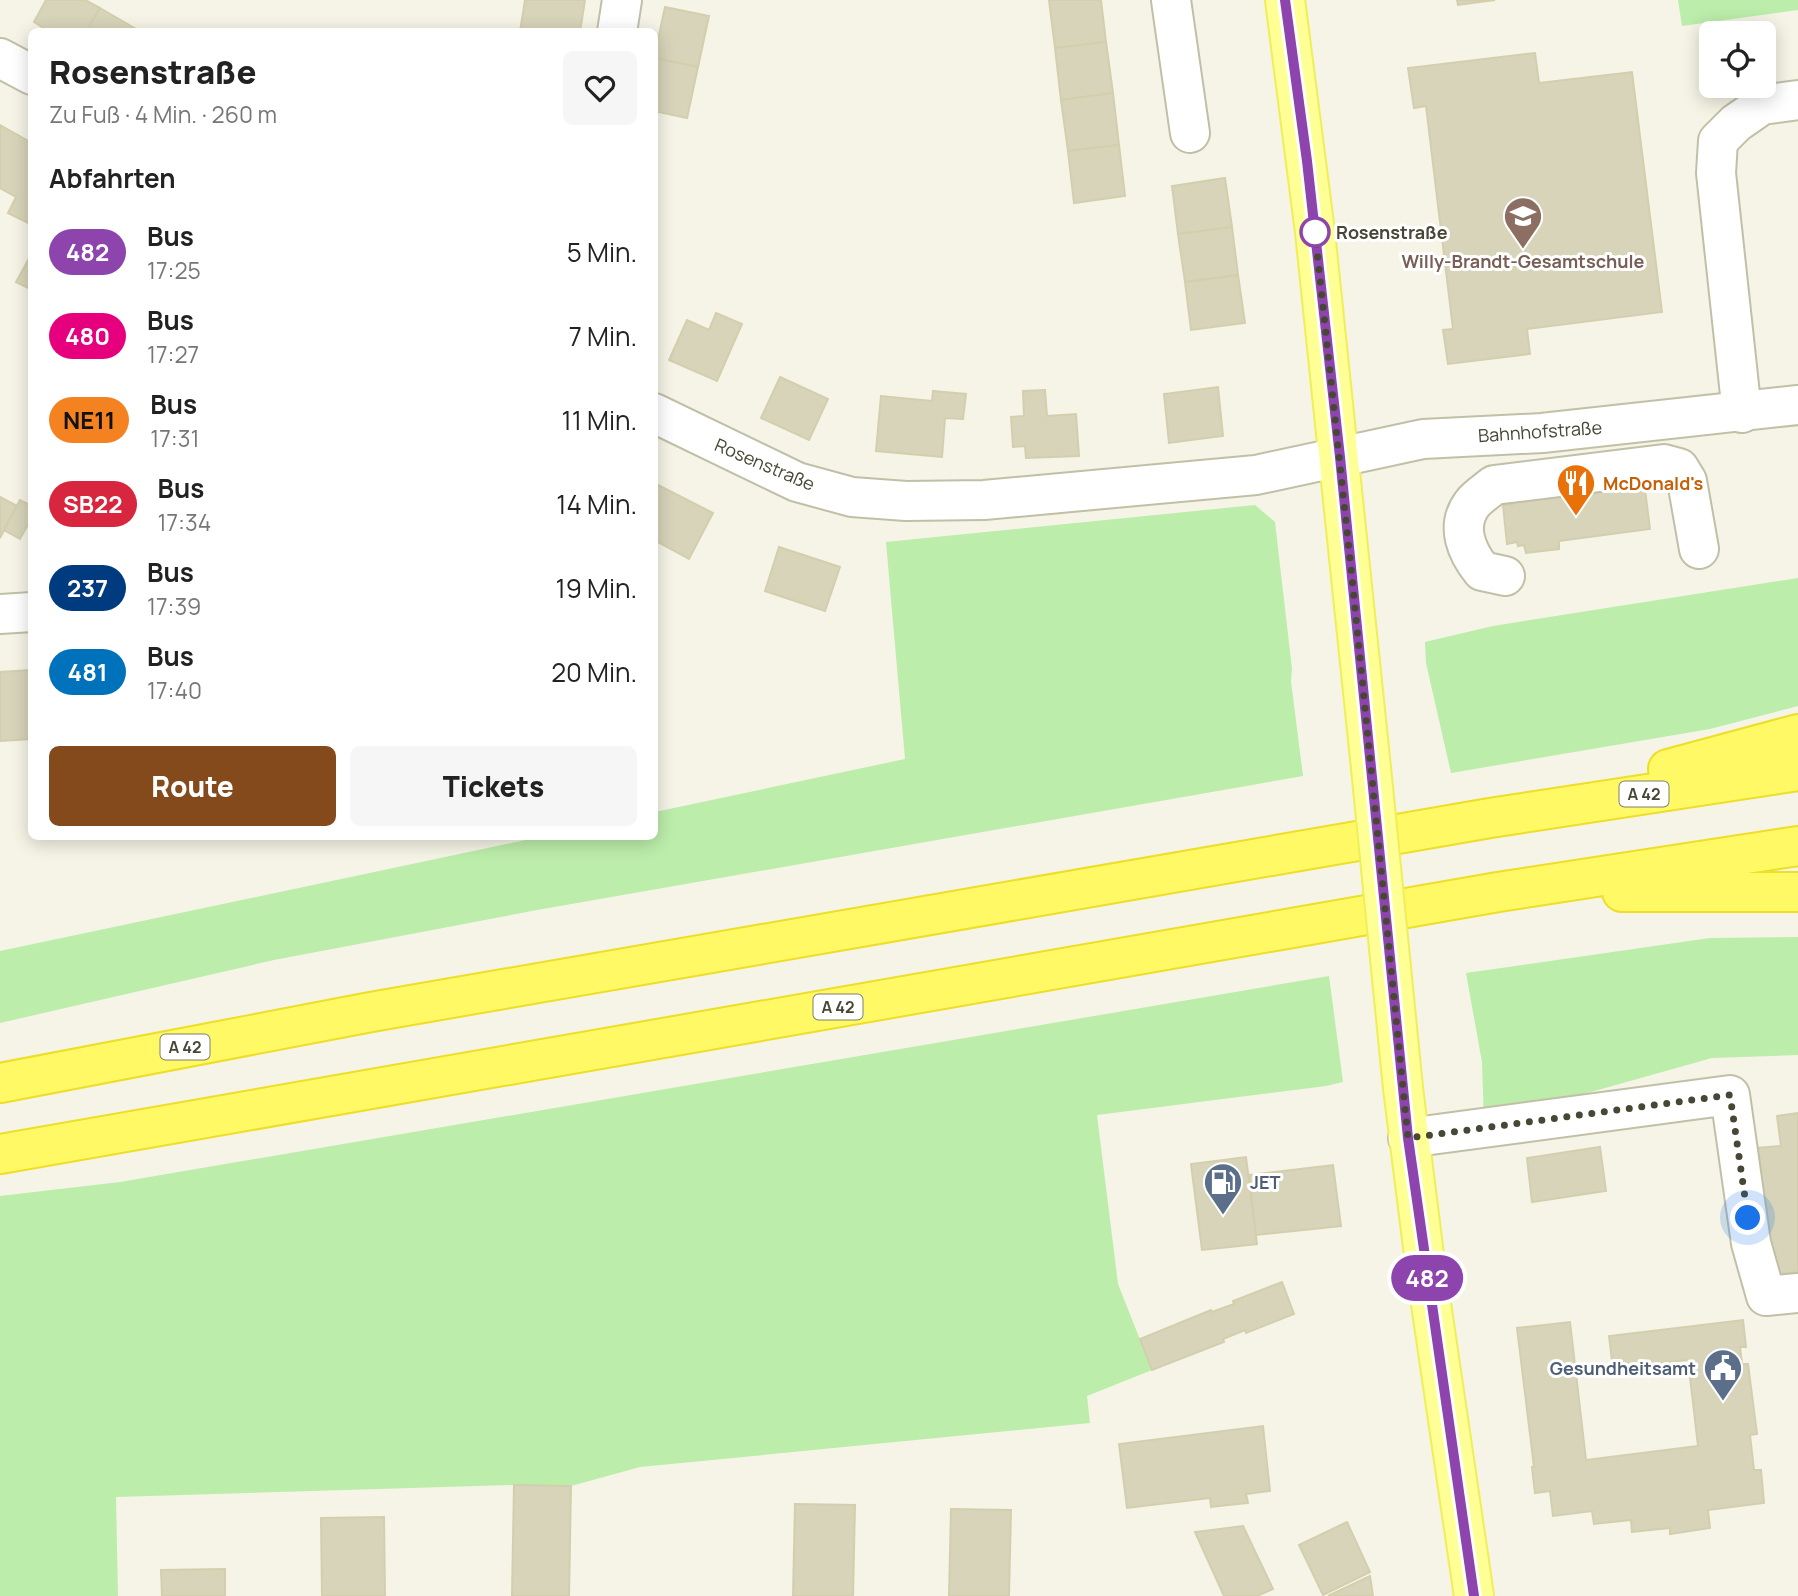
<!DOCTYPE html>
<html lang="de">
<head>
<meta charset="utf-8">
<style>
	body { margin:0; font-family:Manrope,sans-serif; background:#f6f6f6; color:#222; height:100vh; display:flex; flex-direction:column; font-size:26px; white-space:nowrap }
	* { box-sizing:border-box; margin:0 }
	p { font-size:23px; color:#767676 }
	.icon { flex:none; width:38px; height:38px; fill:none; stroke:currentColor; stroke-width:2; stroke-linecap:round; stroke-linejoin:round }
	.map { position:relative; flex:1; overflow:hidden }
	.panel { position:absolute; left:28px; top:28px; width:630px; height:812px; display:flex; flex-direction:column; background:#fff; border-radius:10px; box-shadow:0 4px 18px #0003 }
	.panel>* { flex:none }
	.badge { padding:0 14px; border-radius:23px; font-size:24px; line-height:46px }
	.fabs { position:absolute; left:1699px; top:21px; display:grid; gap:14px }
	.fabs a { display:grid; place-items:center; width:77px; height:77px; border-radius:10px; background:#fff; box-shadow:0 4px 18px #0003; font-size:35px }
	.you { position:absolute; width:35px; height:35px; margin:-18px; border:5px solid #fff; border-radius:50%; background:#1a73e8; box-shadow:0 0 0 10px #1a73e833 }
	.map>.badge { position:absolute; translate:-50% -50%; box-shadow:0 0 0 4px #fff }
	h2 { padding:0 21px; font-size:26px; line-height:63px }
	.round { display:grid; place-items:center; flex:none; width:74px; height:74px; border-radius:10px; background:#f6f6f6 }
	.overview { display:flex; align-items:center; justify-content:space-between; height:119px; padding:0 21px }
	h1 { font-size:33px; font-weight:800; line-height:52px }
	.button { display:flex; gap:14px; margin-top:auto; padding:14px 21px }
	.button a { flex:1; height:80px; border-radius:10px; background:#854a1b; color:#fff; font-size:28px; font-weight:800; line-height:80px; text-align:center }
	.button a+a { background:#f6f6f6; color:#222 }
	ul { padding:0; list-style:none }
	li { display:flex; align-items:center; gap:21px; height:84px; padding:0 21px }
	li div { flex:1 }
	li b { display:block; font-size:26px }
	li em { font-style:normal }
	li .badge { min-width:77px; font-weight:700; text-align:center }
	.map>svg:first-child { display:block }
	.green { fill:#bcedaa }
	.building { fill:#d7d4ba; stroke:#d3cfad; stroke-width:2 }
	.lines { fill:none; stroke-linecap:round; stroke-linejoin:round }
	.minor-casing { stroke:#c1c0a7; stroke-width:42 }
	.major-casing { stroke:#f0ee59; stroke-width:42 }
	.highway-casing { stroke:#edde27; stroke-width:42 }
	.minor { stroke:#fff; stroke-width:38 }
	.major { stroke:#feff94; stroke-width:38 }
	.highway { stroke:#fff966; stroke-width:38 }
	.major-bridge-casing { stroke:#f0ee59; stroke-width:42; stroke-linecap:butt }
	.major-bridge { stroke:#feff94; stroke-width:38 }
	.line-casing { stroke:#fff; stroke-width:16 }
	.line { stroke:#8e44ad; stroke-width:10 }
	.walk { stroke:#484634; stroke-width:7; stroke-dasharray:0 12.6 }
	.stop-dot { fill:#fff; stroke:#8e44ad; stroke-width:3.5 }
	.labels { text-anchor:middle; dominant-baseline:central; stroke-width:6; stroke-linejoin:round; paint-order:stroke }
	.shield { fill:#fff; stroke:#7f7e71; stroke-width:2 }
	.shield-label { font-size:16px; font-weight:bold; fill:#484634 }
	.stop-label { font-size:18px; font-weight:bold; fill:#484634; stroke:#fff; text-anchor:start }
	.education-label { font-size:18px; font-weight:bold; fill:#785e54; stroke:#fff }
	.street-label { font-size:18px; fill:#484634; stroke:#fff }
	.food-label { font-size:18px; font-weight:bold; fill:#c56008; stroke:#fff; text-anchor:start }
	.service-label { font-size:18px; font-weight:bold; fill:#4e5e75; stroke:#fff; text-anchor:start }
</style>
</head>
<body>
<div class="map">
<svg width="1798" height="1596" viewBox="0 0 1798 1596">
	<rect width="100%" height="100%" fill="#f5f4e6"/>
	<!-- green -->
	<g class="green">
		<polygon points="1678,0 1798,0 1798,10 1682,26"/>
		<polygon points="1255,505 1275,522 1292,669 1291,681 1303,776 537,910 274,960 0,1023 0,951 540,837 654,836 655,812 905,759 886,542"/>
		<polygon points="1798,578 1798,706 1710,729 1451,773 1426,663 1425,642 1493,626"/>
		<polygon points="1798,937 1798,1055 1712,1058 1484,1122 1482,1062 1466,973 1710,938"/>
		<polygon points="1329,976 1343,1082 1326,1086 1097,1115 1118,1284 1152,1370 1087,1396 1090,1423 640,1467 571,1486 514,1485 116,1497 118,1596 0,1596 0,1196 120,1182"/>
	</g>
	<!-- building -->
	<g class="building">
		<polygon points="46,0 85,0 100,8 86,32 50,32 34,22"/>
		<polygon points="525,0 585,0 580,32 520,32"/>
		<polygon points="1049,0 1101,0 1106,42 1055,48"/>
		<polygon points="1457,0 1495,0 1458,5"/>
		<polygon points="665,7 709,16 698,67 654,58"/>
		<polygon points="100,8 141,32 86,32"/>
		<polygon points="1106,42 1113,93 1061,100 1055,48"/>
		<polygon points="1535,53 1539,83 1632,72 1662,312 1527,329 1530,354 1448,364 1443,330 1453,329 1426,106 1414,108 1408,68"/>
		<polygon points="654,58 698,67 687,118 654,111"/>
		<polygon points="1113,93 1119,145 1068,151 1061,100"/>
		<polygon points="0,125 32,143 30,224 8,213 16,197 0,188"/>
		<polygon points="1119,145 1125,196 1074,203 1068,151"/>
		<polygon points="1225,178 1232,227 1178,234 1172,186"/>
		<polygon points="1232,227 1238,275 1185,282 1178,234"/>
		<polygon points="32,253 32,290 16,282"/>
		<polygon points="1238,275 1245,323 1191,330 1185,282"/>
		<polygon points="716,313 742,324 717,381 669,360 687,320 709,330"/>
		<polygon points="780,377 828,399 809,440 761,418"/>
		<polygon points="1218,387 1223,436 1169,443 1164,394"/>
		<polygon points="1045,390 1047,416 1076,414 1079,456 1026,458 1025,446 1013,447 1011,417 1024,416 1023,391"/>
		<polygon points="933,391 966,394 963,419 945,418 942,457 876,451 881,396 932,401"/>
		<polygon points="1644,482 1650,529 1559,541 1559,549 1526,553 1524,545 1518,546 1517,542 1507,544 1503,505 1513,504 1512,499"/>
		<polygon points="656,484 713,513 689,559 654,540"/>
		<polygon points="0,497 17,506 0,538"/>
		<polygon points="20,500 32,506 32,517 20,539 4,530"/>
		<polygon points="779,547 840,567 825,611 765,591"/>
		<polygon points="30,660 32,660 32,739 0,741 0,672 31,670"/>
		<polygon points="1798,1113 1798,1272 1774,1275 1757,1148 1781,1146 1777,1116"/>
		<polygon points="1600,1147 1606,1191 1532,1202 1527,1158"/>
		<polygon points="1246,1157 1257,1244 1202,1250 1191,1164"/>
		<polygon points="1333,1165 1341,1226 1256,1235 1249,1175"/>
		<polygon points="1282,1282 1294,1314 1246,1333 1245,1330 1223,1339 1224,1342 1152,1370 1140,1339 1211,1310 1212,1312 1234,1304 1233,1301"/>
		<polygon points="1743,1320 1746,1347 1740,1347 1742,1364 1748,1364 1757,1434 1750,1435 1754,1470 1761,1470 1764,1503 1708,1510 1710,1528 1670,1534 1670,1528 1632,1532 1631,1520 1594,1524 1592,1511 1553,1516 1550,1491 1535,1493 1532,1467 1534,1467 1517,1328 1570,1322 1586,1460 1698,1446 1688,1360 1613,1369 1609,1336"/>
		<polygon points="1263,1426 1270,1491 1246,1494 1248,1503 1211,1507 1210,1498 1127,1508 1119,1444"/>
		<polygon points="514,1485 571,1486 569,1596 512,1596"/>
		<polygon points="795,1504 855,1505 853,1596 793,1596"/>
		<polygon points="951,1509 1011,1510 1009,1596 949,1596"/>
		<polygon points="384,1517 385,1596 322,1596 321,1518"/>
		<polygon points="1347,1522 1370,1572 1323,1595 1299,1545"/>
		<polygon points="1243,1526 1273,1589 1257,1596 1224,1596 1195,1532"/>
		<polygon points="225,1569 225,1596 162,1596 161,1570"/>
		<polygon points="1370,1576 1373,1596 1328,1596"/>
	</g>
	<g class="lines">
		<!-- minor casing -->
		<g class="minor-casing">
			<g id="minor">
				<polyline points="1171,0 1190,133"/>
				<polyline points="617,32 622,0"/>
				<polyline points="0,58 32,75"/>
				<polyline points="654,413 797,482 852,497 906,501 984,500 1256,475 1423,439 1542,433 1798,405"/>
				<polyline points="1742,413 1716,173 1718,141 1736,123 1762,105 1798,100"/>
				<path d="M1505 576 1482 571C1467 552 1455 527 1472 504 1477 497 1487 491 1494 485L1664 464 1679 468 1687 481 1699 549"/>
				<polyline points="0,614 32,612"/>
				<polyline points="1408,1138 1730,1095 1751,1243 1766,1296 1798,1293"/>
			</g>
		</g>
		<!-- major casing -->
		<g class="major-casing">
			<g id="major">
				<polyline points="1285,0 1315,232 1371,768"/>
				<polyline points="1403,1088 1425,1263 1474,1596"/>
			</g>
		</g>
		<!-- highway casing -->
		<g class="highway-casing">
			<g id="highway">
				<polyline points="1668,769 1798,734"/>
				<polyline points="1622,892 1798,892"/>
				<polyline points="0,1083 371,1012 1490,818 1798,771"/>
				<polyline points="0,1154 1498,892 1798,846"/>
			</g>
		</g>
		<!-- minor -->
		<use href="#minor" class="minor"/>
		<!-- major -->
		<use href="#major" class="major"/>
		<!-- highway -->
		<use href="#highway" class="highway"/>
		<!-- major-bridge casing -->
		<g class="major-bridge-casing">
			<polyline id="major-bridge" points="1371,768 1403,1088"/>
		</g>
		<!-- major-bridge -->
		<use href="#major-bridge" class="major-bridge"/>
	</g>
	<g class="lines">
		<!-- line casing -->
		<g class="line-casing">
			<polyline id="line" points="1285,0 1307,161 1340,457 1408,1138 1474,1596"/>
		</g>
		<!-- line -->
		<use href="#line" class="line"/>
		<!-- walk -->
		<polyline class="walk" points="1315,232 1351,568 1408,1138 1730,1095 1748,1218"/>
	</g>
	<!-- icons -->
	<defs>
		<g id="school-pin" transform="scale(2.0125)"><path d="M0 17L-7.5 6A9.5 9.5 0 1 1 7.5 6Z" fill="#8d6e63" stroke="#fff"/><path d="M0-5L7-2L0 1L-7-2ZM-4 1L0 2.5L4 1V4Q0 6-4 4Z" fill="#fff"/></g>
		<g id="restaurant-pin" transform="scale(2.0125)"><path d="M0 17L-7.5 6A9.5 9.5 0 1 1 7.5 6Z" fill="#e8710a" stroke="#fff"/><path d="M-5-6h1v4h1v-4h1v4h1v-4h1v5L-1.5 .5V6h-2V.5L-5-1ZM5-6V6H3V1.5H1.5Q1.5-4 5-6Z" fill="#fff"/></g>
		<g id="fuel-pin" transform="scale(2.0125)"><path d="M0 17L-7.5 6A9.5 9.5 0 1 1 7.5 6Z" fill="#5c6f8a" stroke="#fff"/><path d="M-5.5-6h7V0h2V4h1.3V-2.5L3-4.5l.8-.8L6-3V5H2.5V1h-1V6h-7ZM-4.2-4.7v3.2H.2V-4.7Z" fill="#fff"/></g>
		<g id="civic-pin" transform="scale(2.0125)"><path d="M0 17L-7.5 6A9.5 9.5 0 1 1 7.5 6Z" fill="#5c6f8a" stroke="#fff"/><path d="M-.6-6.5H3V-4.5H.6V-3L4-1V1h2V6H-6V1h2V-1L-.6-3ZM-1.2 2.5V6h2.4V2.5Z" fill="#fff"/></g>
	</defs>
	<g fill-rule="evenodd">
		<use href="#school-pin" x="1523" y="216"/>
		<use href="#restaurant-pin" x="1576" y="483"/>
		<use href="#fuel-pin" x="1223" y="1182"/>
		<use href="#civic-pin" x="1723" y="1368"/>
	</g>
	<!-- markers -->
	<circle class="stop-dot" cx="1315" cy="232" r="14"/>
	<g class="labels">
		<!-- shield labels -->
		<g class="shield">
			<rect x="1619.5" y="781.5" width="49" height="25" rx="5"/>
			<rect x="813.5" y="994.5" width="49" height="25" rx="5"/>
			<rect x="160.5" y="1034.5" width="49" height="25" rx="5"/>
		</g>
		<g class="shield-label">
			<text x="1644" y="794">A 42</text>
			<text x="838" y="1007">A 42</text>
			<text x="185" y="1047">A 42</text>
		</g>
		<!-- stop labels -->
		<g class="stop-label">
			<text x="1336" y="232">Rosenstraße</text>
		</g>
		<!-- education labels -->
		<g class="education-label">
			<text x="1523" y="261">Willy-Brandt-Gesamtschule</text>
		</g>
		<!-- street labels -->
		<g class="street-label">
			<text transform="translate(1540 431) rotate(-4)">Bahnhofstraße</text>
			<text transform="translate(765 464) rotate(23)">Rosenstraße</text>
		</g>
		<!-- food labels -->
		<g class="food-label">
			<text x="1603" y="483">McDonald's</text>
		</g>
		<!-- service labels -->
		<g class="service-label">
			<text x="1250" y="1182">JET</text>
			<text x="1696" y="1368" text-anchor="end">Gesundheitsamt</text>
		</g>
	</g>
</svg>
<div class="fabs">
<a><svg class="icon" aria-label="locate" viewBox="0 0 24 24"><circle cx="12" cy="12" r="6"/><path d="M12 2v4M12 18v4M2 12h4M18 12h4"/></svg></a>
</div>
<div class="you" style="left:1748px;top:1218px"></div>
<b class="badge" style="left:1427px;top:1278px;background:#8e44ad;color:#fff">482</b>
<section class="panel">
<div class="overview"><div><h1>Rosenstraße</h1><p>Zu Fuß · 4 Min. · 260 m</p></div><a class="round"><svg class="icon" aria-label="heart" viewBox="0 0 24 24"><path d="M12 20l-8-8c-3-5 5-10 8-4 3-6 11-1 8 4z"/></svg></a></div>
<h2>Abfahrten</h2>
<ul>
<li><span class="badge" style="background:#8e44ad;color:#fff">482</span><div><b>Bus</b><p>17:25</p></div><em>5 Min.</em></li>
<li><span class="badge" style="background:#e6007e;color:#fff">480</span><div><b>Bus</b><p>17:27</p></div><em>7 Min.</em></li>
<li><span class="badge" style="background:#f58220;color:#111">NE11</span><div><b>Bus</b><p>17:31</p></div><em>11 Min.</em></li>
<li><span class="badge" style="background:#d7263d;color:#fff">SB22</span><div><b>Bus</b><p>17:34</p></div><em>14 Min.</em></li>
<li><span class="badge" style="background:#003b80;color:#fff">237</span><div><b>Bus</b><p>17:39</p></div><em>19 Min.</em></li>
<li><span class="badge" style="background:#0072bc;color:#fff">481</span><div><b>Bus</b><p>17:40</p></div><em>20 Min.</em></li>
</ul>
<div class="button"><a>Route</a><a>Tickets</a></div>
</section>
</div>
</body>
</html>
